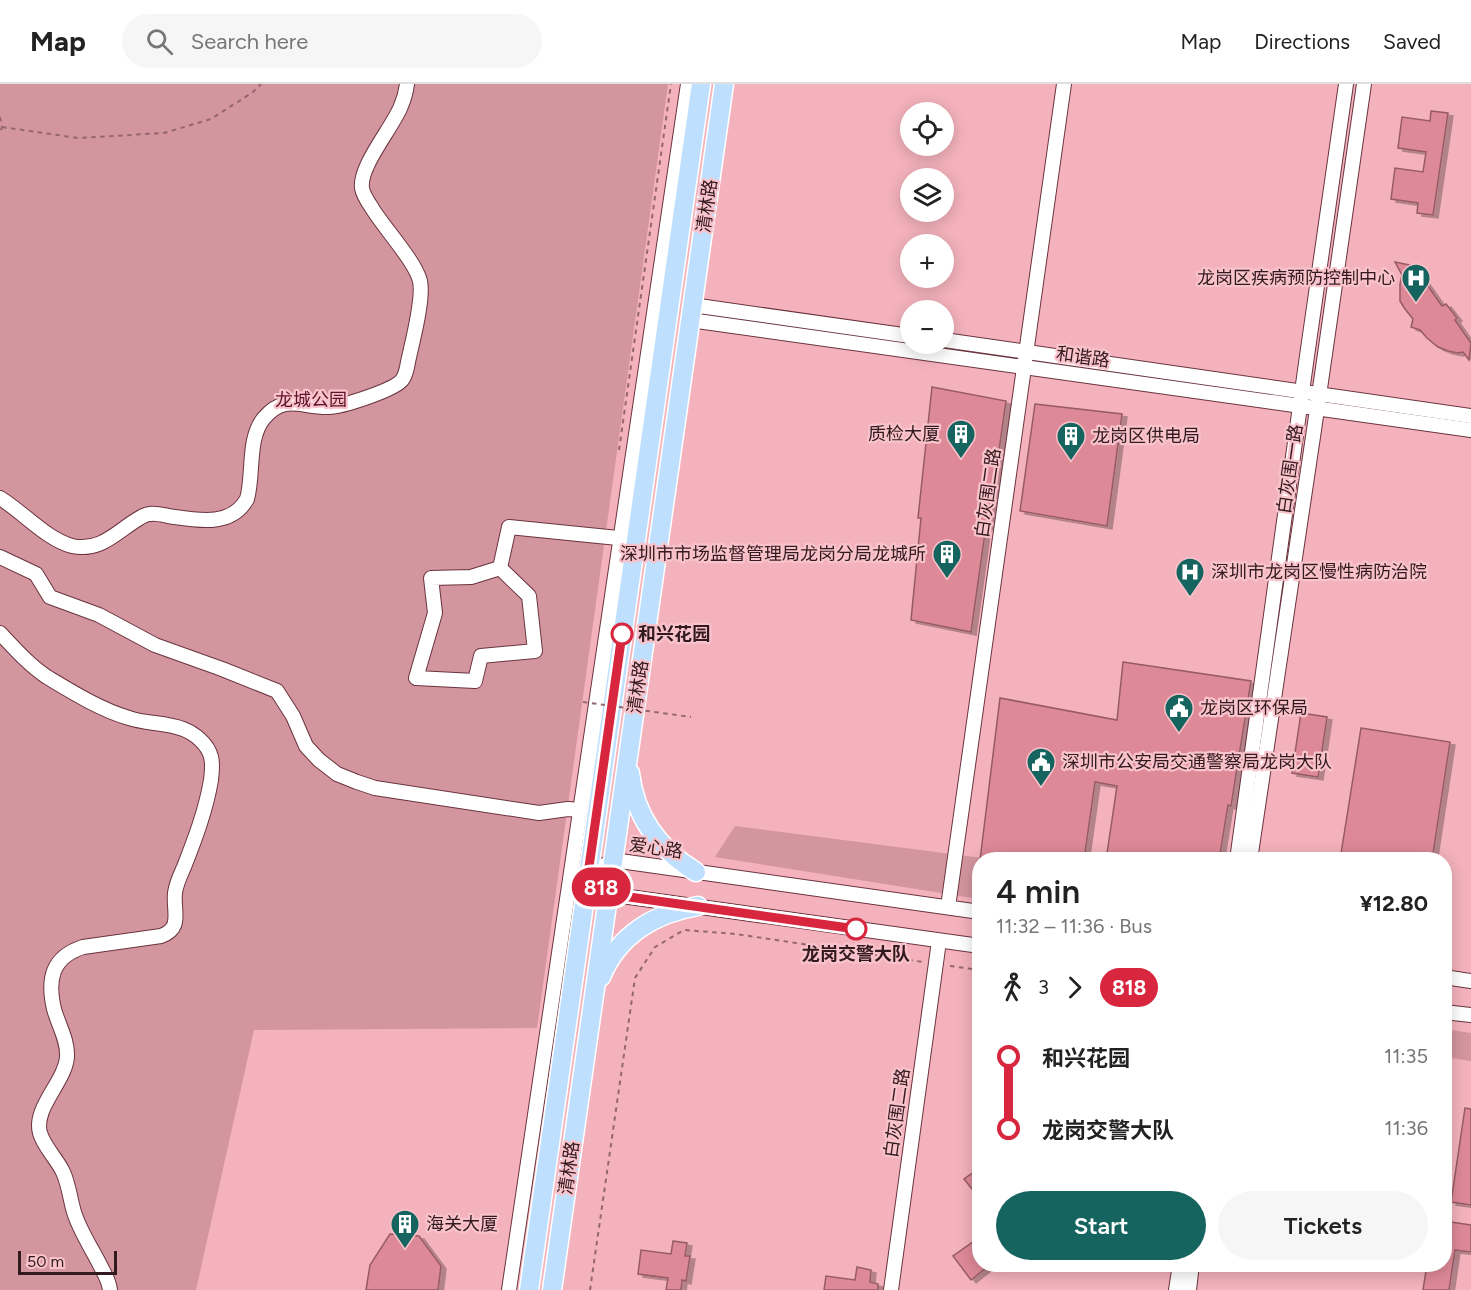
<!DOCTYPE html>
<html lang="en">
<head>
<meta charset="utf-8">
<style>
	body { margin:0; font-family:Figtree,"Noto Sans SC",sans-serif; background:#f6f6f6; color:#222; height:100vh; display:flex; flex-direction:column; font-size:22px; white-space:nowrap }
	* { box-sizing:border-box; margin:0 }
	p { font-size:20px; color:#767676 }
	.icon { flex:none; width:33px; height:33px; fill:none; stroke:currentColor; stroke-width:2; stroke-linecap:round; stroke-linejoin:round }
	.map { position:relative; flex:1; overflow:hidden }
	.details { position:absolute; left:972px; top:768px; width:480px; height:420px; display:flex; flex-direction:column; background:#fff; border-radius:24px; box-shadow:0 3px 15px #0003 }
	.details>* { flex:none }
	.badge { padding:0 12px; border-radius:20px; font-size:21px; line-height:39px }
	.buttons { position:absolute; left:900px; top:18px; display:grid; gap:12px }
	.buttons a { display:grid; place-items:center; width:54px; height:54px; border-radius:50%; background:#fff; box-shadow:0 3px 15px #0003; font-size:30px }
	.scale { position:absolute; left:18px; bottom:15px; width:99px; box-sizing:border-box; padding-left:6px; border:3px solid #321a1e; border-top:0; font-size:16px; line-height:21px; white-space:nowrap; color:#321a1e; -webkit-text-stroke:4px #f9c3cb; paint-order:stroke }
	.map>.badge { position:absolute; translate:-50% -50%; box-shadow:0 0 0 3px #fff }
	.legs { display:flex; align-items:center; gap:9px; height:66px; padding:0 24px; font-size:20px }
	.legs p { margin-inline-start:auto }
	.summary { display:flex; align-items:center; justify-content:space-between; height:102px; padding:0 24px }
	h1 { font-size:33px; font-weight:600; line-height:45px }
	.button { display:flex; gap:12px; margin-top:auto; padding:12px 24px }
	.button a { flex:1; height:69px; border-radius:36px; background:#16645f; color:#fff; font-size:24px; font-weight:600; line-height:69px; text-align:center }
	.button a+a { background:#f6f6f6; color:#222 }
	ul { padding:0 24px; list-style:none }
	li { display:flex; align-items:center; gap:21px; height:72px; font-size:22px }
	li i { display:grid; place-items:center; width:9px; height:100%; margin:0 8px; background:currentColor }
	li i::after { content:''; width:15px; height:15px; margin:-8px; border:4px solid; border-radius:50%; background:#fff }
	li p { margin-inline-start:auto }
	li:first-child i { background:linear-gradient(#0000 50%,currentColor 0) }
	li:last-child i { background:linear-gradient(currentColor 50%,#0000 0) }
	header { display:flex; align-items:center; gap:36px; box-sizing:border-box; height:84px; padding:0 30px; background:#fff; border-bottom:2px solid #e0e0e0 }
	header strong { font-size:28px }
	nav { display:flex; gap:33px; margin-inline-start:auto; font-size:21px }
	.search { width:420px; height:54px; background:#f6f6f6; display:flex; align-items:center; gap:15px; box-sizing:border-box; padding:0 21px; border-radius:33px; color:#767676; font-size:22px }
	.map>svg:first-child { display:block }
	.green { fill:#d3959e }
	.building { fill:#de8997; stroke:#965c65; stroke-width:1.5; filter:url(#shadow) }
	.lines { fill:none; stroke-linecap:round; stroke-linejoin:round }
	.minor-casing { stroke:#6a343e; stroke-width:16 }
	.major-casing { stroke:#fff; stroke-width:21 }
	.path { stroke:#94676e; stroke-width:2; stroke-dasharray:4.5 4.5; stroke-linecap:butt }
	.minor { stroke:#fff; stroke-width:14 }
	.major { stroke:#bfdffe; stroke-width:18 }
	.path-bridge { stroke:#94676e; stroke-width:2; stroke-dasharray:4.5 4.5; stroke-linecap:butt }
	.line-1-casing { stroke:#fff; stroke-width:14 }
	.line-1 { stroke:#d7263d; stroke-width:9 }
	.stop-1-dot { fill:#fff; stroke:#d7263d; stroke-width:3 }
	.labels { text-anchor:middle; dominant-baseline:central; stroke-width:4.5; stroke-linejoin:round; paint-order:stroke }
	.street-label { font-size:18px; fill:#321a1e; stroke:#f9c3cb }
	.poi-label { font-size:18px; fill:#321a1e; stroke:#f9c3cb; text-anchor:start }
	.park-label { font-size:18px; fill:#5e1228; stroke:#f9c3cb }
	.stop-label { font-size:18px; font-weight:bold; fill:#321a1e; stroke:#f9c3cb; text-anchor:start }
</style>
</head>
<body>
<header>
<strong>Map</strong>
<div class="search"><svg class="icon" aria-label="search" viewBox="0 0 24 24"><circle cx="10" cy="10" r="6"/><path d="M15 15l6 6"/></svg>Search here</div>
<nav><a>Map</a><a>Directions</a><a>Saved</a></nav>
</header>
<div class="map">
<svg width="1471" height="1206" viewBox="0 0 1471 1206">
	<defs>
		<filter id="shadow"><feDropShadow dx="5" dy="3" stdDeviation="0" flood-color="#0004"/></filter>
	</defs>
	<rect width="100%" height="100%" fill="#f4b2bc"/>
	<!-- green -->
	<g class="green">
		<polygon points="0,0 668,0 537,944 254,946 196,1206 0,1206"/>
		<polygon points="735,742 990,775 980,776 979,815 715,773"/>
		<polygon points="1445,945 1471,949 1471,977 1445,973"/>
	</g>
	<!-- building -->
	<g class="building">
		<polygon points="1431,27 1448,29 1433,131 1417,129 1418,119 1391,115 1395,84 1423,88 1426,68 1398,64 1402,33 1430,37"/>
		<polygon points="1395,178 1414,182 1442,222 1446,220 1457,234 1455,236 1471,259 1469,276 1463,268 1458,269 1448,267 1438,263 1427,254 1420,246 1411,243 1413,235 1405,225 1400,217 1400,200 1402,191"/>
		<polygon points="932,303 1006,317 988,443 986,442 971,548 911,536 921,434 918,434"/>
		<polygon points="1035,320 1122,330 1107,442 1020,427"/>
		<polygon points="1123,578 1251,597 1231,722 1228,721 1219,776 1106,776 1117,702 1095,698 1084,776 980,776 1000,614 1117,636"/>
		<polygon points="1301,629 1327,633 1318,693 1292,689"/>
		<polygon points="1361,644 1450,658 1432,776 1340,776"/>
		<polygon points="1465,1024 1471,1025 1471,1121 1451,1118"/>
		<polygon points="980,1084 980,1115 964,1095"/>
		<polygon points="1444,1137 1471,1141 1471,1168 1455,1166 1449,1206 1423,1206 1427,1180 1444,1180"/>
		<polygon points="390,1150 419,1152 441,1182 438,1206 366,1206 370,1181"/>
		<polygon points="980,1153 980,1180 991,1180 971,1196 953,1172"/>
		<polygon points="673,1157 687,1159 685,1172 690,1172 686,1197 682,1196 681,1206 666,1206 668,1194 638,1190 641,1166 671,1170"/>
		<polygon points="857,1183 871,1186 870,1198 878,1200 878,1206 824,1206 826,1192 855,1196"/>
	</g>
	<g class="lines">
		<!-- minor casing -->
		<g class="minor-casing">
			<g id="minor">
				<polyline points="692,221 910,252"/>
				<polyline points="690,236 1471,346"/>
				<polyline points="944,256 1471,332"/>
				<path d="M0 414C23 428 46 455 72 462 101 468 116 448 138 435 141 433 146 430 150 430 156 429 163 431 168 432 196 436 231 444 247 415 254 391 247 354 264 334 285 309 302 324 329 323 342 323 394 306 402 296 406 291 407 284 408 278 412 259 424 215 420 197 415 177 384 144 372 124 368 118 363 111 362 104 359 82 393 43 401 22 404 15 406 8 407 0"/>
				<polyline points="0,473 36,490 50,513 99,531 155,561 222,585 277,607 293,632 306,662 319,676 337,690 357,698 375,704 539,729 568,725 580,726"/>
				<polyline points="500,484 471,493 431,494 435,529 416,594 475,597 481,572 535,567 529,512 500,484 509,443 628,455"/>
				<path d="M0 549C15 565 29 581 47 593 72 608 101 626 129 634 146 640 166 638 183 645 194 649 208 660 211 673 213 680 212 688 211 696 206 726 195 755 184 783 180 792 176 800 175 809 173 828 183 844 161 852L83 863C52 873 47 895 54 925 58 940 68 956 67 973 65 998 33 1024 40 1049 44 1063 57 1075 63 1088 69 1101 70 1115 74 1128 80 1148 93 1166 102 1185 106 1192 109 1198 110 1206"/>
				<polyline points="1237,776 1306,279 1346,0"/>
				<polyline points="1250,776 1314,346 1364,0"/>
				<polyline points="948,823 1064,0"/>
				<polyline points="980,828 613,776 588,791 608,810 980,862"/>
				<polyline points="1444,893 1471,897"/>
				<polyline points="1444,928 1471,931"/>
				<polyline points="509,1206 688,0"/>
				<polyline points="891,1206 939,857"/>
				<polyline points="1176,1206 1180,1180"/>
				<polyline points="1189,1206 1192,1180"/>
			</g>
		</g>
		<!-- major casing -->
		<g class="major-casing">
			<g id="major">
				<path d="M630 689C635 734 659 765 696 788"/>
				<path d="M601 893C618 851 655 829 698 822"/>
				<polyline points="529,1206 701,0"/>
				<polyline points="552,1206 724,0"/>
			</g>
		</g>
		<!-- path -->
		<g class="path">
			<polyline points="0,33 2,43 0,49"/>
			<polyline points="2,43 78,54 164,49 211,35 253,8 261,0"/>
			<polyline points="619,366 671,0"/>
			<polyline points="950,882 980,886"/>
			<polyline points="590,1206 635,894 655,863 684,846 736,850 923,878"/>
		</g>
		<!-- minor -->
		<use href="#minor" class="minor"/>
		<!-- major -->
		<use href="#major" class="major"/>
		<!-- path-bridge -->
		<polyline class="path-bridge" points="583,618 691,633"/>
	</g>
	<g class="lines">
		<!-- line-1 casing -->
		<g class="line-1-casing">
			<polyline id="line-1" points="622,550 588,790 608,810 856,845"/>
		</g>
		<!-- line-1 -->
		<use href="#line-1" class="line-1"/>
	</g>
	<!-- icons -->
	<defs>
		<g id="hospital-pin" transform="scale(1.5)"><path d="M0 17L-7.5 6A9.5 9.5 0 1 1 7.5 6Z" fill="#16645f" stroke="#f9c3cb"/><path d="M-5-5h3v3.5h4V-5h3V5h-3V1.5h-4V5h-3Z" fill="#fff"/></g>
		<g id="building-pin" transform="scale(1.5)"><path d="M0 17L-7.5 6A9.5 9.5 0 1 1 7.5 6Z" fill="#16645f" stroke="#f9c3cb"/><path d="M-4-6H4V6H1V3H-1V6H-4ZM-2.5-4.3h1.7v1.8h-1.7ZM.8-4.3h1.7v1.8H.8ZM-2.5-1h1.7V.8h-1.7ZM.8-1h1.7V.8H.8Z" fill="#fff"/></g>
		<g id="civic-pin" transform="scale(1.5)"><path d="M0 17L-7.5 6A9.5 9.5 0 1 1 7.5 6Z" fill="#16645f" stroke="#f9c3cb"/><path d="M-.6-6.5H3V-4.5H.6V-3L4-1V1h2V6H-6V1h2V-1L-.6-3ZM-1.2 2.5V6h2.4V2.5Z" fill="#fff"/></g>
	</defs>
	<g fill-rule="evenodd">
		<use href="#hospital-pin" x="1416" y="194"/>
		<use href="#building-pin" x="961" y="350"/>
		<use href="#building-pin" x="1071" y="352"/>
		<use href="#building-pin" x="947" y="470"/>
		<use href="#hospital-pin" x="1190" y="488"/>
		<use href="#civic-pin" x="1179" y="624"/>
		<use href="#civic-pin" x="1041" y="678"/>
		<use href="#building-pin" x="405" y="1140"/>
	</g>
	<!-- markers -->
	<g class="stop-1-dot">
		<circle cx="622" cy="550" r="10"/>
		<circle cx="856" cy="845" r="10"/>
	</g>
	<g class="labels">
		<!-- street labels -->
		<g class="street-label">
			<text transform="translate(707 122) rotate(-82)">清林路</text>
			<text transform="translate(1083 273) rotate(8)">和谐路</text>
			<text transform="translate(1290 385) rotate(-82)">白灰围一路</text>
			<text transform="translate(988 409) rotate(-82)">白灰围二路</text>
			<text transform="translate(638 603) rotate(-82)">清林路</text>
			<text transform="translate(656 764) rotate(8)">爱心路</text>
			<text transform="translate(897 1029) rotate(-82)">白灰围二路</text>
			<text transform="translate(569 1084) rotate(-82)">清林路</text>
		</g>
		<!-- poi labels -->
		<g class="poi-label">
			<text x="1395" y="194" text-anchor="end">龙岗区疾病预防控制中心</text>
			<text x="940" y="350" text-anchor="end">质检大厦</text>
			<text x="1092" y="352">龙岗区供电局</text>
			<text x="926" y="470" text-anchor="end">深圳市市场监督管理局龙岗分局龙城所</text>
			<text x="1211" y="488">深圳市龙岗区慢性病防治院</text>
			<text x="1200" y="624">龙岗区环保局</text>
			<text x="1062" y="678">深圳市公安局交通警察局龙岗大队</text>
			<text x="426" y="1140">海关大厦</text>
		</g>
		<!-- park labels -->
		<g class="park-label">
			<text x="311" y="316">龙城公园</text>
		</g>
		<!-- stop labels -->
		<g class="stop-label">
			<text x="638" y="550">和兴花园</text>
			<text x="856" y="870" text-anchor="middle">龙岗交警大队</text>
		</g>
	</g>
</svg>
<div class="buttons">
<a><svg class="icon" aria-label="locate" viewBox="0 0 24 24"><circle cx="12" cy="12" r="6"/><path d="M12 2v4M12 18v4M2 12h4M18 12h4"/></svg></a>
<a><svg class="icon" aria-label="layers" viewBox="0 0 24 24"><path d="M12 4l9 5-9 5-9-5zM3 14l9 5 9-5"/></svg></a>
<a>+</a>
<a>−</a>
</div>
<div class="scale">50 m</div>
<b class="badge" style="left:601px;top:803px;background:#d7263d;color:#fff">818</b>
<section class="details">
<div class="summary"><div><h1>4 min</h1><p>11:32 – 11:36 · Bus</p></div><b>¥12.80</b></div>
<div class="legs"><svg class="icon" aria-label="walk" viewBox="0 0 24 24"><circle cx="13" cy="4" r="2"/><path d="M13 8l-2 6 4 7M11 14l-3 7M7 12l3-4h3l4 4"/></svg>3<svg class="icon" aria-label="forward" viewBox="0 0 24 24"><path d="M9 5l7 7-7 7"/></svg><b class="badge" style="background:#d7263d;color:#fff">818</b></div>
<ul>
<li><i style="color:#d7263d"></i><b>和兴花园</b><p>11:35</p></li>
<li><i style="color:#d7263d"></i><b>龙岗交警大队</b><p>11:36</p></li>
</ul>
<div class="button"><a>Start</a><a>Tickets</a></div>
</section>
</div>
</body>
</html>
